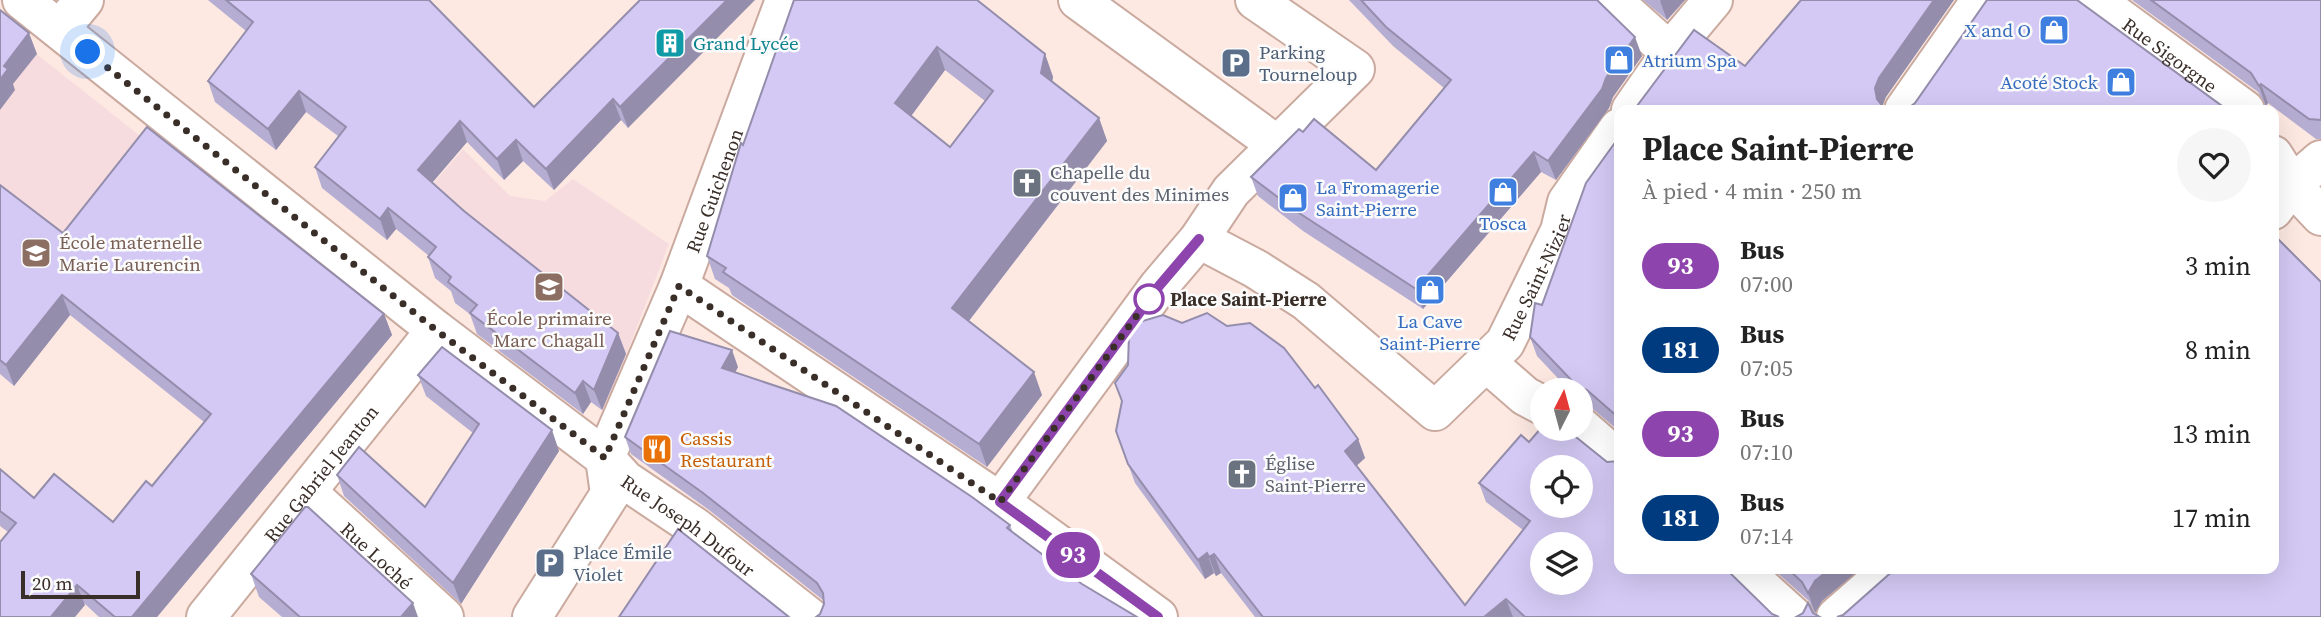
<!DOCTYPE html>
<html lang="fr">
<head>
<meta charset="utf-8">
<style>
	body { margin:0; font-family:"Source Serif 4",serif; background:#f6f6f6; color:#222; height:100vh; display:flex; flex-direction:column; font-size:26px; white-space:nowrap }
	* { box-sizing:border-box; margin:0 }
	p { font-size:23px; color:#767676 }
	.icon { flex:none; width:38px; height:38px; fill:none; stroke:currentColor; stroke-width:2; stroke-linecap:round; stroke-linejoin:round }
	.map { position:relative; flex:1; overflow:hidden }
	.details { position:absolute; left:1614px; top:105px; width:665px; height:469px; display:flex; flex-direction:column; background:#fff; border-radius:14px; box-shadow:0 7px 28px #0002 }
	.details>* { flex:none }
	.badge { padding:0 14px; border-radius:23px; font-size:24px; line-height:46px }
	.needle { width:46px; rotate:6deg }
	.fabs { position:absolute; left:1530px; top:378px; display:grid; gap:14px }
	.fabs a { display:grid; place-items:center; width:63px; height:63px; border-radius:50%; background:#fff; box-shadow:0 7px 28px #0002; font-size:35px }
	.scale { position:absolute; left:21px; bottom:18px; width:119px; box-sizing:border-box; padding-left:7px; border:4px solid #3a2e29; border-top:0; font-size:19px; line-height:24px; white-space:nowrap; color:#3a2e29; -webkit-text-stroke:5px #fbfbfb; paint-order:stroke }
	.you { position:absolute; width:35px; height:35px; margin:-18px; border:5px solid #fff; border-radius:50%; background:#1a73e8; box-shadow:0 0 0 10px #1a73e833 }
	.map>.badge { position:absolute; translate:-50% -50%; box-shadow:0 0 0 4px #fff }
	.round { display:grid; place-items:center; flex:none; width:74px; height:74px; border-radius:37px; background:#f6f6f6 }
	.headline { display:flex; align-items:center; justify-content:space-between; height:119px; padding:0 28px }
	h1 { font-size:33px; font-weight:700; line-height:52px }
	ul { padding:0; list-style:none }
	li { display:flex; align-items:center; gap:21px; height:84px; padding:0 28px }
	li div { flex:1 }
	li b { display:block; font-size:26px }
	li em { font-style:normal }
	li .badge { min-width:77px; font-weight:700; text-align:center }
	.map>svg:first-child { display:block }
	.education { fill:#f7dcdf }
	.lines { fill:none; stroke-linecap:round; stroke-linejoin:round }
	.minor-casing { stroke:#caaa9f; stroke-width:42 }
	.minor { stroke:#fff; stroke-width:38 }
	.wall { fill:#b5add2; fill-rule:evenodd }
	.shaded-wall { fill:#948dab }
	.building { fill:#d3c9f4; stroke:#948dab; stroke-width:2; fill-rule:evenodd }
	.line-casing { stroke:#fff; stroke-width:16 }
	.line { stroke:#8e44ad; stroke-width:10 }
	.walk { stroke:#3a2e29; stroke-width:7; stroke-dasharray:0 12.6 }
	.stop-dot { fill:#fff; stroke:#8e44ad; stroke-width:3.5 }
	.labels { text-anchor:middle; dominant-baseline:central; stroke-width:5; stroke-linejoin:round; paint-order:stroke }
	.shop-label { font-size:19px; fill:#366cbe; stroke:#fbfbfb; text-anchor:end }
	.culture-label { font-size:19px; fill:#0d838f; stroke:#fbfbfb; text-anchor:start }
	.service-label { font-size:19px; fill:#4e5e75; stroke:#fbfbfb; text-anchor:start }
	.street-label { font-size:19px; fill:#3a2e29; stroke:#fbfbfb }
	.worship-label { font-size:19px; fill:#5b616d; stroke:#fbfbfb; text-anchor:start }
	.education-label { font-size:19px; fill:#785e54; stroke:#fbfbfb; text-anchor:start }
	.stop-label { font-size:19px; font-weight:bold; fill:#3a2e29; stroke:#fbfbfb; text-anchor:start }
	.food-label { font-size:19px; fill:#c56008; stroke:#fbfbfb; text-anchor:start }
</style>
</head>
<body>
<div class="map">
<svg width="2321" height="617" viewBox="0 0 2321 617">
	<rect width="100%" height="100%" fill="#fde9e2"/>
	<!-- education -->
	<g class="education">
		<polygon points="0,25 154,147 0,341"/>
		<polygon points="463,149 510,196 545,201 573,179 669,244 604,412 582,394 578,398 455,303 459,297 435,278 473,231 426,192"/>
	</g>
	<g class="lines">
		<!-- minor casing -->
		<g class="minor-casing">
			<g id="minor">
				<path id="s1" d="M22 0 436 330 605 458 625 480 695 527 809 617"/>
				<polyline points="1078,0 1277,145"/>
				<polyline points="1612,0 1671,53"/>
				<path id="s2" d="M2095 0 2245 110"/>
				<polyline points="60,29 84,0"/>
				<polyline points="1631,110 1682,37 1713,0"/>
				<polyline points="1904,110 1981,0"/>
				<polyline points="2273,155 2292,185 2321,216"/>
				<polyline points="2273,210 2292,185 2321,160"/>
				<path id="s3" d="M1199 239 1256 269 1306 301 1435 411 1505 343 1560 231 1567 202 1619 128"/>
				<polyline points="679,286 1000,502 1158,617"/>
				<polyline points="1487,363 1525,396 1542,405"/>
				<polyline points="1580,426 1619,460"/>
				<path id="s4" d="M605 458 679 286 785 0"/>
				<path id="s5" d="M308 493 444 617"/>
				<polyline points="1000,502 1159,286 1199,239 1231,191 1355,69 1255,0"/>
				<polyline points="1741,569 1794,617"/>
				<path id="s6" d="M206 617 436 330"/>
				<polyline points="532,617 610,494 605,458"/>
				<polyline points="1836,617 1891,569"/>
			</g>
		</g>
		<!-- minor -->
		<use href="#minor" class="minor"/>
	</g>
	<!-- wall -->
	<g class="wall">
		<polygon points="208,0 429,0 534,107 640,0 628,128 621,120 554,190 523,161 504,180 467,142 432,183 464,211 618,333 626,354 602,410 591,402 583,414 477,334 470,314 455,303 451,291 435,278 428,257 429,256 396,229 387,240 322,188 315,167 338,136 306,112 276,150 215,102 208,81 246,31"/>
		<path d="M794 0 1045 54 1053 77 1052 82 1099 118 1107 141 969 321 1042 395 987 467 732 295 729 288 715 279 707 256 743 145ZM945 70 985 101 950 147 911 116Z"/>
		<polygon points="1349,0 1597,0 1642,56 1613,97 1609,108 1556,180 1541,172 1423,309 1303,231 1258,196 1251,177 1303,132 1376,170 1444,88 1393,46"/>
		<polygon points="1643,0 1685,0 1667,20"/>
		<polygon points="2132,0 2321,0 2321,139 2316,139 2268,103 2266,106 2258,92"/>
		<polygon points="1619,137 1619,431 1594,410 1583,405 1580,401 1580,390 1569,390 1537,356 1530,337 1542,305"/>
		<polygon points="0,185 63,233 384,314 392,335 157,617 99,617 8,532 0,526 0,469 34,498 113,522 152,486 204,422 70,315 14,386 0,374"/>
		<polygon points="738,367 735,373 1010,525 1013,533 820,614 824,604 823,600 709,510 631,454 625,437"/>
		<polygon points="418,375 559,451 461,604 344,496 337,475 425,507 473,433 426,396"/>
		<polygon points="1315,388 1358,439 1365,458 1356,466 1465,605 1523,530 1486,502 1479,483 1529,442 1607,462 1619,569 1772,614 1779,617 1255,617 1221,573 1216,576 1214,573 1205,579 1135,483 1116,431"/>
		<polygon points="1773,569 1860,569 1822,601 1815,613 1809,601"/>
		<polygon points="251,574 418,617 282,617 259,597"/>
	</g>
	<!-- shaded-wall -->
	<g class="shaded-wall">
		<polygon points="727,0 755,0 628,128 620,107"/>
		<polygon points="1661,0 1685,0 1667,20 1660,1"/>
		<polygon points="1934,0 1954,0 1886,97 1882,107 1877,99 1875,88 1879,78"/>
		<polygon points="29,33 37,54 13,84 15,90 0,110 0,80 4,66"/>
		<polygon points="1635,37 1642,56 1613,97 1609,108 1556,180 1548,161"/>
		<polygon points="937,47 945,70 903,127 895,103"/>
		<polygon points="1045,54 1053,77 1049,96 1041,73"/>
		<polygon points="2261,84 2268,103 2266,106 2259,86"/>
		<polygon points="299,91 306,112 276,150 268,129"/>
		<polygon points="613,99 621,120 554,190 546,169"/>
		<polygon points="1099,118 1107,141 961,331 952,308"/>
		<polygon points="460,121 467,142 425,191 418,170"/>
		<polygon points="516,140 523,161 504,180 497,159"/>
		<polygon points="1534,152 1541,172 1423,309 1416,289"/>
		<polygon points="388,208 396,229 387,240 380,219"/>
		<polygon points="62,295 70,315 14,386 6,365"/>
		<polygon points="384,314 392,335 157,617 132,617"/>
		<polygon points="618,333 626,354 602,410 594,390"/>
		<polygon points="732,350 738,367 728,385 722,368"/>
		<polygon points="1034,372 1042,395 987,467 979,444"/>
		<polygon points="583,381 591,402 583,414 575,393"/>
		<polygon points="552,430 559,451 461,604 453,583"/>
		<polygon points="1358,439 1365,458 1352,470 1345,451"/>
		<polygon points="1207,553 1214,573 1205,579 1198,560"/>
		<polygon points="1214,554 1221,573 1216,576 1209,557"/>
		<polygon points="1830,569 1860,569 1822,601 1815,613 1808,593 1815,581"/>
		<polygon points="77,585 85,605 75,617 51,617"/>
		<polygon points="1506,599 1513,617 1484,617"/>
		<polygon points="413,603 418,617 401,617"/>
	</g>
	<!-- building -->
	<g class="building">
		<polygon points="226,0 429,0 534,107 640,0 727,0 620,107 613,99 546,169 516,140 497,159 460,121 418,170 464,211 618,333 594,390 583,381 575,393 470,313 477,305 448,282 451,277 428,257 436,247 388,208 380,219 315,167 346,127 299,91 268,129 208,81 253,22"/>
		<path d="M794 0H977L1045 54 1041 73 1099 118 952 308 1034 372 979 444 723 272 726 268 707 256 741 143 743 145ZM937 47 993 91 950 147 895 103Z"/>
		<polygon points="1361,0 1597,0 1635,37 1606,78 1602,89 1548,161 1534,152 1416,289 1296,211 1251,177 1299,129 1303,132 1314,119 1376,170 1451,80 1386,27"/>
		<polygon points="1801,0 1934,0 1879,78 1875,88 1877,99 1885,109 1889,110 1634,110 1694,30 1745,66"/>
		<polygon points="1987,0 2077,0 2225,108 2230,110 1906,110 1915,103"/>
		<polygon points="2151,0 2321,0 2321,120 2309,119 2261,84 2259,86 2251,73"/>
		<polygon points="0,10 29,33 4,66 8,69 0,80"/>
		<polygon points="147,127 384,314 132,617 115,617 77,585 51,617 0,617 0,542 16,523 0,511 0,469 34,498 54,474 113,522 146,481 152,486 211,414 62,295 6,365 0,360 0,185 63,233"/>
		<polygon points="1619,137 1619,418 1587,390 1576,385 1530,337 1535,303 1542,305 1586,183"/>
		<polygon points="2273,234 2321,282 2321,617 1837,617 1843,615 1895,569 2273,569"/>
		<path d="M1207 313 1227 326 1250 323 1284 348 1315 388 1318 385 1358 439 1345 451 1465 605 1530 521 1479 483 1521 435 1529 442 1542 427V429H1566L1607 462 1619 461V569H1726L1772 614 1779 617H1525L1506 599 1484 617H1263L1214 554 1209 557 1207 553 1198 560 1128 464 1116 431 1122 401 1115 383 1128 365 1129 334 1139 322 1163 315 1182 323ZM1542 467H1580V506H1542ZM1542 544H1580V583H1542Z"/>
		<polygon points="670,331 732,350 722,368 836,406 972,497 1010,525 1007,528 1082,584 1137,617 816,617 820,614 824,604 823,593 817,583 703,493 625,437"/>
		<polygon points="442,347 552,430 453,583 337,475 359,447 425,507 479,424 418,375"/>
		<polygon points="305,507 308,507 413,603 401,617 300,617 251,574"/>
		<polygon points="678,529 789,617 619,617"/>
		<polygon points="1788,569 1830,569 1815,581 1808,593 1802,582"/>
		<polygon points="1808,603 1813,613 1820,617 1796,617 1803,613"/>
	</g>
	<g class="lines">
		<!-- line casing -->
		<g class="line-casing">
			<polyline id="line" points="1158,617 1000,502 1159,286 1199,239"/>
		</g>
		<!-- line -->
		<use href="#line" class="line"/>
		<!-- walk -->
		<polyline class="walk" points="88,52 436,330 605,458 679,286 1000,502 1149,299"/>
	</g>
	<!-- icons -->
	<defs>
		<g id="shop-square" transform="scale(1.575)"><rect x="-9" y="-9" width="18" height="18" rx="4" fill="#3f7fe0" stroke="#fbfbfb"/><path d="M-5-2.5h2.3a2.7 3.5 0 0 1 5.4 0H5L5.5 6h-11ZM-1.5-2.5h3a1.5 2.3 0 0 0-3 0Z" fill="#fff"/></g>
		<g id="building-square" transform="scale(1.575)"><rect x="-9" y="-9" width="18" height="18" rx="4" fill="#0f9aa8" stroke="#fbfbfb"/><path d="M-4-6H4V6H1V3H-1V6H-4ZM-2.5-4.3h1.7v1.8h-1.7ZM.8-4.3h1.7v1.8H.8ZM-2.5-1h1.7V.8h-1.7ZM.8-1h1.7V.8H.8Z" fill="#fff"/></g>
		<g id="parking-square" transform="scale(1.575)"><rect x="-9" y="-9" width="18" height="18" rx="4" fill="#5c6f8a" stroke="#fbfbfb"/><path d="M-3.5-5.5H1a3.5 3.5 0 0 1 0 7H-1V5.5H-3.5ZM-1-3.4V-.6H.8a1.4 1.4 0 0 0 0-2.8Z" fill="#fff"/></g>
		<g id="church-square" transform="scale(1.575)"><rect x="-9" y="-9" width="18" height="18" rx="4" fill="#6b7280" stroke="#fbfbfb"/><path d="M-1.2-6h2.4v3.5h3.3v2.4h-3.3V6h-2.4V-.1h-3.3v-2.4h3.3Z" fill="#fff"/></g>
		<g id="school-square" transform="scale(1.575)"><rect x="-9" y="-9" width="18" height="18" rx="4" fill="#8d6e63" stroke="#fbfbfb"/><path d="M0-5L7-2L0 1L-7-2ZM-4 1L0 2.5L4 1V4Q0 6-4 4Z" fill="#fff"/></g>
		<g id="restaurant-square" transform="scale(1.575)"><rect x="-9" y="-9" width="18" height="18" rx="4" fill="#e8710a" stroke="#fbfbfb"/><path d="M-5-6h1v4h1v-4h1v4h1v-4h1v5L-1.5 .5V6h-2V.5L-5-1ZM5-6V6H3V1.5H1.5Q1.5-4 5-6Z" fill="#fff"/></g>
	</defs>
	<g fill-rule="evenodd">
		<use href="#shop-square" x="2054" y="30"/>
		<use href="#building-square" x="670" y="43"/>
		<use href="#shop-square" x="1619" y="60"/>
		<use href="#parking-square" x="1236" y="63"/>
		<use href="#shop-square" x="2121" y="82"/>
		<use href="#church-square" x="1027" y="183"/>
		<use href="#shop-square" x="1503" y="192"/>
		<use href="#shop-square" x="1293" y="198"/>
		<use href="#school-square" x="36" y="253"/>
		<use href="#school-square" x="549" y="287"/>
		<use href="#shop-square" x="1430" y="290"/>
		<use href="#restaurant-square" x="657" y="449"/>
		<use href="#church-square" x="1242" y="474"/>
		<use href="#parking-square" x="550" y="563"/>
	</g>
	<!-- markers -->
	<circle class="stop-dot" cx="1149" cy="299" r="14"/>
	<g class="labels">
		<!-- shop labels -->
		<g class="shop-label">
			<text x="2031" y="30">X and O</text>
			<text x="1642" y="60" text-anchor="start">Atrium Spa</text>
			<text x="2098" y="82">Acoté Stock</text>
			<text x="1316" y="187" text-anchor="start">La Fromagerie<tspan x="1316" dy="22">Saint-Pierre</tspan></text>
			<text x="1503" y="223" text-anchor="middle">Tosca</text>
			<text x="1430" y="321" text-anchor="middle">La Cave<tspan x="1430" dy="22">Saint-Pierre</tspan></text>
		</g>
		<!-- culture labels -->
		<g class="culture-label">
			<text x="693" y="43">Grand Lycée</text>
		</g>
		<!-- service labels -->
		<g class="service-label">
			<text x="1259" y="52">Parking<tspan x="1259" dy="22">Tourneloup</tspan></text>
			<text x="573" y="552">Place Émile<tspan x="573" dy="22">Violet</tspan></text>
		</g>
		<!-- street labels -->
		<g class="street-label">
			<text stroke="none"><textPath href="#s2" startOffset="93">Rue Sigorgne</textPath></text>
			<text stroke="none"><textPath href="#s4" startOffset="289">Rue Guichenon</textPath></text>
			<text stroke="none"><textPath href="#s3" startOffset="464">Rue Saint-Nizier</textPath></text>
			<text stroke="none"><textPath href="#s6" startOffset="184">Rue Gabriel Jeanton</textPath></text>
			<text stroke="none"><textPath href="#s1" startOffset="849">Rue Joseph Dufour</textPath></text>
			<text stroke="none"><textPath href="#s5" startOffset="93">Rue Loché</textPath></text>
		</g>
		<!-- worship labels -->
		<g class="worship-label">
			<text x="1050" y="172">Chapelle du<tspan x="1050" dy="22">couvent des Minimes</tspan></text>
			<text x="1265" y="463">Église<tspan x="1265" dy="22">Saint-Pierre</tspan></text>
		</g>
		<!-- education labels -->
		<g class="education-label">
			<text x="59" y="242">École maternelle<tspan x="59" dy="22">Marie Laurencin</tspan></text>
			<text x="549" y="318" text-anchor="middle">École primaire<tspan x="549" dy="22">Marc Chagall</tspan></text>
		</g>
		<!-- stop labels -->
		<g class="stop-label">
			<text x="1170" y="299">Place Saint-Pierre</text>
		</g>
		<!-- food labels -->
		<g class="food-label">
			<text x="680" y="438">Cassis<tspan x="680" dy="22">Restaurant</tspan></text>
		</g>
	</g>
</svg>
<div class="fabs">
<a><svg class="needle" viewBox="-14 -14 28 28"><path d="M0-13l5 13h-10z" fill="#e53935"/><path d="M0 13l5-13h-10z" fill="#767676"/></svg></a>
<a><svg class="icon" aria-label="locate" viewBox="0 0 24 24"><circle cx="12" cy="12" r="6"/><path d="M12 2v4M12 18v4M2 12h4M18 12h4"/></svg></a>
<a><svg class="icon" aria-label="layers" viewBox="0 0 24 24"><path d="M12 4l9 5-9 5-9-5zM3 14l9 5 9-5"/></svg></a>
</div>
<div class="scale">20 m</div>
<div class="you" style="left:88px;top:52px"></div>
<b class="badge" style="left:1073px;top:555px;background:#8e44ad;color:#fff">93</b>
<section class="details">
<div class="headline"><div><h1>Place Saint-Pierre</h1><p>À pied · 4 min · 250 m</p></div><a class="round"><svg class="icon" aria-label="heart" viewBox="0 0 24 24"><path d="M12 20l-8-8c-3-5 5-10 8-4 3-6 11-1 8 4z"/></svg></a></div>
<ul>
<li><span class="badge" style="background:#8e44ad;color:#fff">93</span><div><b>Bus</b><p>07:00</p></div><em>3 min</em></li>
<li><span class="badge" style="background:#003b80;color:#fff">181</span><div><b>Bus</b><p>07:05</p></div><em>8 min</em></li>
<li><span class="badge" style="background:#8e44ad;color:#fff">93</span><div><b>Bus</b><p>07:10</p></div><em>13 min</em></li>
<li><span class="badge" style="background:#003b80;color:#fff">181</span><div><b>Bus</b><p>07:14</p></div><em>17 min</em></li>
</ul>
</section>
</div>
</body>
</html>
